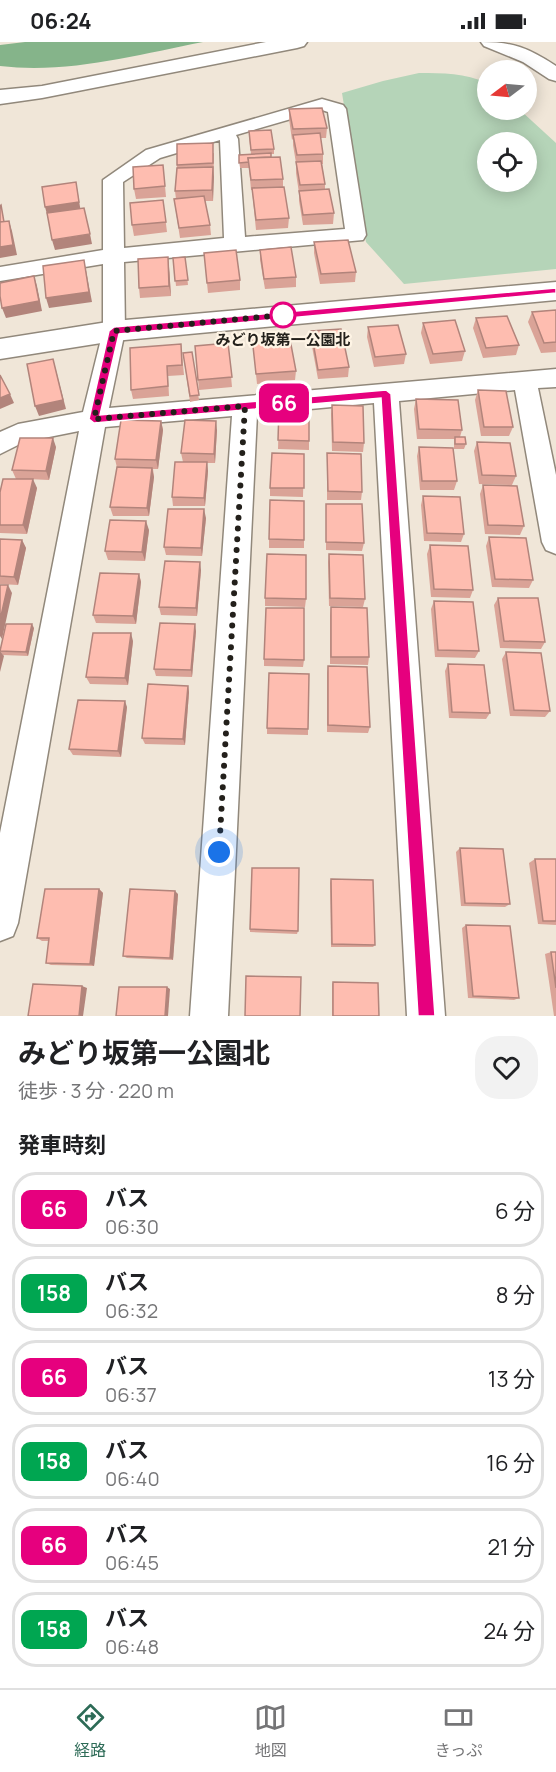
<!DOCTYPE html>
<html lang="ja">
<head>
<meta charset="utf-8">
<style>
	body { margin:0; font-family:Manrope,"Noto Sans JP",sans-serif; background:#f2f2f2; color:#202124; height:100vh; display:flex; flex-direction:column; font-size:22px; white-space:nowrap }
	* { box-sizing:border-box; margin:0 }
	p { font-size:20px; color:#757577 }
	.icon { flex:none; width:33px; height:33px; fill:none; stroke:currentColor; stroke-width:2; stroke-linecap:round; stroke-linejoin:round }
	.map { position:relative; height:974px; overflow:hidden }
	.side { display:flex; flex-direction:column; background:#fff; flex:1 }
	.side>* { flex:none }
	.badge { padding:0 12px; border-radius:9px; font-size:21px; line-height:39px }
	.needle { width:39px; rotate:254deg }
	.fabs { position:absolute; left:477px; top:18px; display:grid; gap:12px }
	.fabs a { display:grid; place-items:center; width:60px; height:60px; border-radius:50%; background:#fff; box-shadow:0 3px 15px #0003; font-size:30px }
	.you { position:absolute; width:30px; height:30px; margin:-15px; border:4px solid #fff; border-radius:50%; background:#1a73e8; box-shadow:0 0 0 9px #1a73e833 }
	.map>.badge { position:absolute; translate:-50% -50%; box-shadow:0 0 0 3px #fff }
	h2 { padding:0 18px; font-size:22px; line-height:54px }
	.round { display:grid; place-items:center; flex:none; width:63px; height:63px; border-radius:24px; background:#f2f2f2 }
	.head { display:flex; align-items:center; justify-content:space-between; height:102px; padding:0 18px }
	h1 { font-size:28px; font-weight:700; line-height:45px }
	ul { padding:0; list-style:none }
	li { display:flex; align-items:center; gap:18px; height:75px; margin:0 12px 9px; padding:0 6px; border:3px solid #e0e0e0; border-radius:24px }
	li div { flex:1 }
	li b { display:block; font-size:22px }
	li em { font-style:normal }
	li .badge { min-width:66px; font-weight:700; text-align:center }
	.status { display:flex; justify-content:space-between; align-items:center; height:42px; padding:0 30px; background:#fff; direction:ltr }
	.status svg { height:16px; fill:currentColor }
	.dock { display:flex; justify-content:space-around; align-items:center; height:84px; border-top:2px solid #e0e0e0; background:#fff; font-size:16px; color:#757577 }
	.dock a { display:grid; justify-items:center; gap:3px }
	.dock .selected { color:#2d6b57 }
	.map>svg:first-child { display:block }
	.green { fill:#b5d4b8; fill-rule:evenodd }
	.forest { fill:#85b48a }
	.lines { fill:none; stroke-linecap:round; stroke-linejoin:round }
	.minor-casing { stroke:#91887b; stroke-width:3 }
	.tertiary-casing { stroke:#91887b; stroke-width:3 }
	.minor { fill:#fff; fill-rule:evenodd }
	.tertiary { fill:#fff; fill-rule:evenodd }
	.wall { fill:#daa397 }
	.shaded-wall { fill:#b2847b }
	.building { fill:#febdb0; stroke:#b2847b; stroke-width:1.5 }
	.line { fill:#e6007e; stroke:#fff; stroke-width:1.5 }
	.walk { stroke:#23201b; stroke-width:6; stroke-dasharray:0 10.8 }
	.stop-dot { fill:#fff; stroke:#e6007e; stroke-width:3 }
	.labels { text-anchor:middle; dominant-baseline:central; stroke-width:4.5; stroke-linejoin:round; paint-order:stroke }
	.stop-label { font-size:15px; font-weight:bold; fill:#23201b; stroke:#fef4e5 }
</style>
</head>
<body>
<div class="status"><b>06:24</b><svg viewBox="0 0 49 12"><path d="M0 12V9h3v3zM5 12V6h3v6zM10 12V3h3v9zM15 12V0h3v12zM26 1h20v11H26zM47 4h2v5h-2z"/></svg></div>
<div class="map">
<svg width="556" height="974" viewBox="0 0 556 974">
	<rect width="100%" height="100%" fill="#f0e6d8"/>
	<!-- green -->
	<path class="green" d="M419 31C443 31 465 31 487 41L488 68H520L556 101V227L404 242 366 200 342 51 383 39ZM488 100H526V140H488Z"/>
	<!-- forest -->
	<path class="forest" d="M25 0H203C136 13 69 32 0 24V3Z"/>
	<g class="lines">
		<!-- minor casing -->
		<g class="minor-casing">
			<path id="minor" d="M322 57 343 63 346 67 366 193 363 198 124 220 125 289 109 366 556 327V345L538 346 556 433V512L546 508 542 500 515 348 399 359 445 974H407L374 361 257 372 228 974H190L232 374 105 385 18 881 13 894 0 899V791L79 389 24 400 0 412V390L18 382 83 370 103 289V222L0 239V225L103 208V138L146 108ZM322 68 328 70 345 187 245 195 238 97 236 93ZM220 98 224 196 124 206 123 140 160 116Z"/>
		</g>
		<!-- tertiary casing -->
		<g class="tertiary-casing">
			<g id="tertiary">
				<polygon points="266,0 307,0 304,4 297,6 42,56 0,62 0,48 42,44"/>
				<path d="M481 0C514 0 528 6 556 24V39L549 37 523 20 484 4Z"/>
				<polygon points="556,240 556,258 114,299 0,317 0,297 114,279"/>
			</g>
		</g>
		<!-- minor -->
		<use href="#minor" class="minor"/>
		<!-- tertiary -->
		<use href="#tertiary" class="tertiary"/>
	</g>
	<!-- wall -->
	<g class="wall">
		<polygon points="289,67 327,86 326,96 320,96 323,112 323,122 322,122 325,142 325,147 334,171 333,182 303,183 299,159 299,151 296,131 296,121 293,103 293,97 292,98 289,77"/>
		<polygon points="249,95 274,107 274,112 271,112 271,115 283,137 283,145 289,176 288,186 256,188 252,148 251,148 249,126 240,126 239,113 251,112"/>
		<polygon points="214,111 213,159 205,159 210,183 211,193 180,196 174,157 176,157 175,149 177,123"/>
		<polygon points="163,123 166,155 136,157 134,147"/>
		<polygon points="163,158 167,190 134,194 132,183"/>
		<polygon points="314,200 356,230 355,240 320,242 314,211"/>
		<polygon points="260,208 296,235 296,245 265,247 260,218"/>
		<polygon points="204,211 240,238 240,248 208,251"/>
		<polygon points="185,215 188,243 176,244 173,216"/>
		<polygon points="169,225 171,254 140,256 139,246"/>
		<polygon points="556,268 556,310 541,311 528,280 532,270"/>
		<polygon points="476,276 519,303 516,313 483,316 473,286"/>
		<polygon points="423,281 465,309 462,319 430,322 421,291"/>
		<polygon points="368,285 406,312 404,322 374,325 367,295"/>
		<polygon points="311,289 349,325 348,335 318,337 311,299"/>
		<polygon points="252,295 296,329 295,338 257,342"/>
		<polygon points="228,301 232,345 199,348 195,304"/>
		<polygon points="192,310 199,358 190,360 183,311"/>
		<polygon points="182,312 184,333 168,334 169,354 133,357 131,348"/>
		<polygon points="478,348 513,385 509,394 481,394 475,358"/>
		<polygon points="416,357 462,388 460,395 466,402 464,407 454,407 454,397 417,397 414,367"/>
		<polygon points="332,363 364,401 363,410 332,409 331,372"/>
		<polygon points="279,366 309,399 309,408 278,407"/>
		<polygon points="161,379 163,388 158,427 153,427 154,435 149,474 113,474 110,465 117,426 115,417"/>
		<polygon points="217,388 215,421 207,421 208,429 205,464 173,464 172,455 183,420 181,411"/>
		<polygon points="477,400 516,434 512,443 479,442 474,409"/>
		<polygon points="56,405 49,438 27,437 37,446 27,492 0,491 0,450 16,437 12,428"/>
		<polygon points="419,405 457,439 454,448 420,448 417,414"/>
		<polygon points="327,411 362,450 361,458 327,458"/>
		<polygon points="304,412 303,455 270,454 270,446"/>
		<polygon points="483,443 524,484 520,493 485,492 480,452"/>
		<polygon points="423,454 464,492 461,500 424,499 421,463"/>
		<polygon points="326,462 364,501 362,509 326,508"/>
		<polygon points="206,476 202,514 166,513 164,505"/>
		<polygon points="149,488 145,519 108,518 105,509"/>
		<polygon points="489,495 533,538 529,546 492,545 486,504"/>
		<polygon points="0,497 22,498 26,506 18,543 0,542"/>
		<polygon points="269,497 304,498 304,506 269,506"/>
		<polygon points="430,503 473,548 470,556 431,555 427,512"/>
		<polygon points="329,512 365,557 363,565 329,564 328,520"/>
		<polygon points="201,528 197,574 161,573 159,565"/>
		<polygon points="139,532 141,540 136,582 96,581 93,573"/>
		<polygon points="265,556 306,557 305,565 265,564"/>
		<polygon points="498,556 545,600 541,607 500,606 494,563"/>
		<polygon points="434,559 479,609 475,616 435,615 431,567"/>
		<polygon points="331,565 369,615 368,623 330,622 330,573"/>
		<polygon points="34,586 28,614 3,613 0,609"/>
		<polygon points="196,589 192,635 156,634 154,627"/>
		<polygon points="133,599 128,643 90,642 86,635"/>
		<polygon points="506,610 550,669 545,675 510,674 502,617"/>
		<polygon points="264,617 304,618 303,625 264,624"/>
		<polygon points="448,622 490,671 486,677 449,676 445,629"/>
		<polygon points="328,624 370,685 368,691 327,690 327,631"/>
		<polygon points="188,644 189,650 185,703 145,702 142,696"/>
		<polygon points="127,665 121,715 73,713 69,707"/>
		<polygon points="267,686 308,687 308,693 267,692"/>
		<polygon points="460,806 510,862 505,865 461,864 456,810"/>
		<polygon points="535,817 556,817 556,883 538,882 529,821"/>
		<polygon points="331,837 375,903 373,905 331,905 330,841"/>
		<polygon points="99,847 103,851 94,924 51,923 46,921 49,899 42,899 37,896"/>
		<polygon points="178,852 173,918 127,916 123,914"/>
		<polygon points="466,883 519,956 514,958 468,956 462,886"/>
		<polygon points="250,887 298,889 297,892 250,890"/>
		<polygon points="551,910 556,910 556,974 554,974 545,912"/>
		<polygon points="333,940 379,974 332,974 332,942"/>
	</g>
	<!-- shaded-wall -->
	<g class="shaded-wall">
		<polygon points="213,125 214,135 213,159 212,148"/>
		<polygon points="76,140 81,171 48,176 45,165"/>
		<polygon points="9,179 12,189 17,213 0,216 0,205"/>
		<polygon points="90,192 92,202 55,208 52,198"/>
		<polygon points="168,215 169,225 171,254 169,244"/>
		<polygon points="84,218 92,260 49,266 46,256"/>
		<polygon points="34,234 37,244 42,269 6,276 2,266"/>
		<polygon points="53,317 66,367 39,374 35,364"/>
		<polygon points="10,352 14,361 0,367 0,356"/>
		<polygon points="161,379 163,388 158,427 156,418"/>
		<polygon points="216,379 217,388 215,421 214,412"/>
		<polygon points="53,396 56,405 49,438 46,429"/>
		<polygon points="207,420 208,429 205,464 204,456"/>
		<polygon points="152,426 154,435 149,474 147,466"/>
		<polygon points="33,437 37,446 27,492 23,483"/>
		<polygon points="204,467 206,476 202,514 201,506"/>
		<polygon points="146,479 149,488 145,519 142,510"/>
		<polygon points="22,498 26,506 18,543 14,535"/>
		<polygon points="200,520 201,528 197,574 196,566"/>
		<polygon points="139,532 141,540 136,582 133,574"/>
		<polygon points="8,543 12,551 2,597 0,594 0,578"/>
		<polygon points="32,582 34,586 28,614 26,610"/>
		<polygon points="195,582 196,589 192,635 191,628"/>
		<polygon points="131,591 133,599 128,643 125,636"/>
		<polygon points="0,609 4,614 0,630"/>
		<polygon points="188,644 189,650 185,703 183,697"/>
		<polygon points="125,659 127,665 121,715 118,709"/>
		<polygon points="99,847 103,851 94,924 90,922"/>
		<polygon points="175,849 178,852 173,918 170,916"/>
		<polygon points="82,944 87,946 83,974 79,974"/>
		<polygon points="167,945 170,947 168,974 165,974"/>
	</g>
	<!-- building -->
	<g class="building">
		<polygon points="322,66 327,86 293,87 289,67"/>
		<polygon points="271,88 274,107 251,108 249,89"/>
		<polygon points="320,91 323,112 297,113 293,93"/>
		<polygon points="213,101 213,121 177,123 177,102"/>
		<polygon points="271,111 271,115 248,116 249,120 239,121 239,113"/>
		<polygon points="280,115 283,137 251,138 248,116"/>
		<polygon points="321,119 325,142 300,143 296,120"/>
		<polygon points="163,123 165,144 134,147 133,125"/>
		<polygon points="213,125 212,148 175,149 177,126"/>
		<polygon points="76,140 79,160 45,165 42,145"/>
		<polygon points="284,145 289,176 256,178 252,146"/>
		<polygon points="329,147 334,171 303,173 299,149"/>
		<polygon points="204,154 210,183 179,186 174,157"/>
		<polygon points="163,158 166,180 132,183 130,161"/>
		<polygon points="1,163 4,180 0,180 0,164"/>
		<polygon points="84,166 90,192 52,198 47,171"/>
		<polygon points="9,179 13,203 0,205 0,180"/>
		<polygon points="348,198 356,230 321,232 314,200"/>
		<polygon points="291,205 296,235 264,237 260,208"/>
		<polygon points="236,208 240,238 207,241 204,211"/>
		<polygon points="168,215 169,244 139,246 138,217"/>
		<polygon points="185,215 188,238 175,239 173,216"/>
		<polygon points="84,218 89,250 46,256 43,224"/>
		<polygon points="34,234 39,259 2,266 0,254 0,241"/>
		<polygon points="556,268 556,300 544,301 532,270"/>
		<polygon points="507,274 519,303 486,306 476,276"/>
		<polygon points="455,278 465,309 433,312 423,281"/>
		<polygon points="398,283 406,312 375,315 368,285"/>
		<polygon points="341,287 349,325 318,328 311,289"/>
		<polygon points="289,292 296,329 256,332 252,295"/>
		<polygon points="228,301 232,335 198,338 195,304"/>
		<polygon points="181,302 182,323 167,324 168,344 131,348 130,306"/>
		<polygon points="192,310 199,353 190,354 183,311"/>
		<polygon points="53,317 63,358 35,364 27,322"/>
		<polygon points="0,333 10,352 0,356"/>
		<polygon points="478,348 506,349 513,385 484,385"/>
		<polygon points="416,357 458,358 462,388 419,387"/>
		<polygon points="332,363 363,364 364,401 333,400"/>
		<polygon points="279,366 309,367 309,399 278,398"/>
		<polygon points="121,378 161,379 156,418 115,417"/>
		<polygon points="185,378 216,379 214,412 181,411"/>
		<polygon points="455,395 465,395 466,402 455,402"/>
		<polygon points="20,396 53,396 46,429 12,428"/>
		<polygon points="477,400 510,401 516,434 482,433"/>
		<polygon points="419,405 453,406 457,439 422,439"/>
		<polygon points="272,411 304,412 304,446 270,446"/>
		<polygon points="327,411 361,412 362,450 328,449"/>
		<polygon points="175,420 207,420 204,456 172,455"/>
		<polygon points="117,425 152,426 147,466 110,465"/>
		<polygon points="3,437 33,437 23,483 0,483 0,450"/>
		<polygon points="483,443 517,444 524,484 488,483"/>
		<polygon points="423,454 460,455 464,492 427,491"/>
		<polygon points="270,458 304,459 304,498 269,497"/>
		<polygon points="326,462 362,462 364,501 326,500"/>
		<polygon points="168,467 204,467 201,506 164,505"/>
		<polygon points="110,478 146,479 142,510 105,509"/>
		<polygon points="489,495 526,496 533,538 495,537"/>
		<polygon points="0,497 22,498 14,535 0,534"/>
		<polygon points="430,503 468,504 473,548 434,547"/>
		<polygon points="267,512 306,513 306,557 265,556"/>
		<polygon points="329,512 363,513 365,557 330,556"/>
		<polygon points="165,519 200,520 196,566 159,565"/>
		<polygon points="100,531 139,532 133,574 93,573"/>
		<polygon points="0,543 8,543 0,578"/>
		<polygon points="498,556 538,556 545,600 504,599"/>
		<polygon points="434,559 473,560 479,609 438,608"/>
		<polygon points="331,565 367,566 369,615 331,615"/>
		<polygon points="266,566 304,566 304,618 264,617"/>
		<polygon points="160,581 195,582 191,628 154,627"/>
		<polygon points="6,582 32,582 26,610 0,609"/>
		<polygon points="93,591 131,591 125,636 86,635"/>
		<polygon points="506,610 541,611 550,669 514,668"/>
		<polygon points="448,622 484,623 490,671 452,670"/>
		<polygon points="328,624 367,625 370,685 328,683"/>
		<polygon points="269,631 309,632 308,687 267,686"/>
		<polygon points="148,642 188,644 183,697 142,696"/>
		<polygon points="78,658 125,659 118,709 69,707"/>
		<polygon points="460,806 503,807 510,862 465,861"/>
		<polygon points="535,817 556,817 556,879 543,879"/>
		<polygon points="252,826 299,826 298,889 250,887"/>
		<polygon points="331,837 373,838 375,903 332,902"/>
		<polygon points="45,847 99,847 90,922 46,921 49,896 37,896"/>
		<polygon points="130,847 175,849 170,916 123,914"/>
		<polygon points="466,883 510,884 519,956 473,954"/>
		<polygon points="551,910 556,910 556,946"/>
		<polygon points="246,934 301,935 300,974 245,974"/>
		<polygon points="333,940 378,941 379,974 333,974"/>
		<polygon points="33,942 82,944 79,974 28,974"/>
		<polygon points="119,945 167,945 165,974 116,974"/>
	</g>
	<!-- line -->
	<polygon class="line" points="556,246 556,251 119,292 100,373 386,348 391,352 435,974 418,974 381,356 94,381 89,377 109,289 114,285"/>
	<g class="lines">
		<!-- walk -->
		<polyline class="walk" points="219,810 245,364 94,377 114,289 283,273"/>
	</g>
	<!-- markers -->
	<circle class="stop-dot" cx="283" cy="273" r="12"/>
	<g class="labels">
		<!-- stop labels -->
		<g class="stop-label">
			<text x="283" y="297">みどり坂第一公園北</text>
		</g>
	</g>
</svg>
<div class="fabs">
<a><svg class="needle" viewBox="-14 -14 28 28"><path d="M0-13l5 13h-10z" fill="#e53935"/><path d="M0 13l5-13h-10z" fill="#757577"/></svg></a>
<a><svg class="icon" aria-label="locate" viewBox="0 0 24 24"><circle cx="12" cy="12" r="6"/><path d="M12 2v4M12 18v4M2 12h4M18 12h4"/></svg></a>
</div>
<div class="you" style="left:219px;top:810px"></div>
<b class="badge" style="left:284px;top:361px;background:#e6007e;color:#fff">66</b>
</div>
<section class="side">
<div class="head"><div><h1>みどり坂第一公園北</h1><p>徒歩 · 3 分 · 220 m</p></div><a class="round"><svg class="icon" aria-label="heart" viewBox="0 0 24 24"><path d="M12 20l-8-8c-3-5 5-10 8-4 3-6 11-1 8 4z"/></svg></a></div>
<h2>発車時刻</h2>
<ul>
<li><span class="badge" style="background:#e6007e;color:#fff">66</span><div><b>バス</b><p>06:30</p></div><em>6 分</em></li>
<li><span class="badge" style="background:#00a651;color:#fff">158</span><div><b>バス</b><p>06:32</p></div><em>8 分</em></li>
<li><span class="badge" style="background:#e6007e;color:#fff">66</span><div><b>バス</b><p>06:37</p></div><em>13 分</em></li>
<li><span class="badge" style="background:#00a651;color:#fff">158</span><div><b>バス</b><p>06:40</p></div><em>16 分</em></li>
<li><span class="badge" style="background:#e6007e;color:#fff">66</span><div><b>バス</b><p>06:45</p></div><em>21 分</em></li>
<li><span class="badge" style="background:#00a651;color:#fff">158</span><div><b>バス</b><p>06:48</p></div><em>24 分</em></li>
</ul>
</section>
<nav class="dock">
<a class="selected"><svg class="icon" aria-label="directions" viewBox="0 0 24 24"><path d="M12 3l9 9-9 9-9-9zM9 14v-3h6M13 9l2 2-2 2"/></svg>経路</a>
<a><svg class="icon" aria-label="map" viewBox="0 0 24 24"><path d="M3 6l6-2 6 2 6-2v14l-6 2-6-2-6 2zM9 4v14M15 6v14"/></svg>地図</a>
<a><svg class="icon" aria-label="tickets" viewBox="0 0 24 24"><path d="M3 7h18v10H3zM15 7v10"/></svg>きっぷ</a>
</nav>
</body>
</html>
